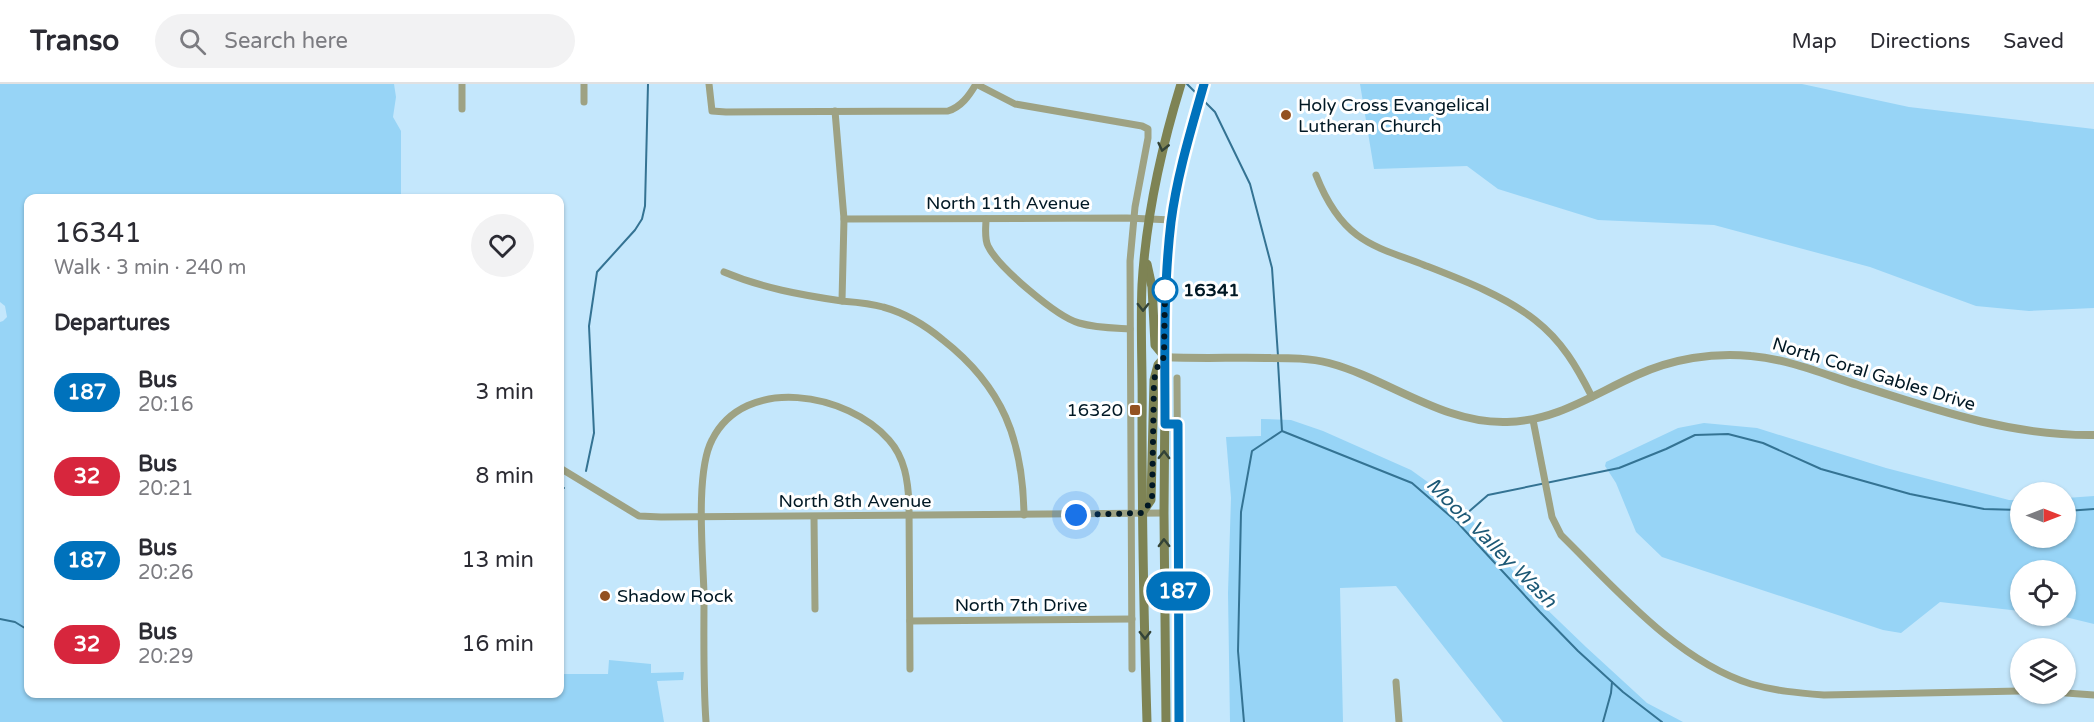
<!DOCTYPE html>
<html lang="en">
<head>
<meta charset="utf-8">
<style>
	body { margin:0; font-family:"Varela Round",sans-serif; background:#f2f2f3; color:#2b2b33; height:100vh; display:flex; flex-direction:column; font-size:22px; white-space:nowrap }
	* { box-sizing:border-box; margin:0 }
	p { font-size:20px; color:#7c7c81 }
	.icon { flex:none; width:33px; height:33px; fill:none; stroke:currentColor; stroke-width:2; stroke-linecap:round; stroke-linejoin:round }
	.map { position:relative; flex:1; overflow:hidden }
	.side { position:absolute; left:24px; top:110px; width:540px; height:504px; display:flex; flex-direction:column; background:#fff; border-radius:12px; box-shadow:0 2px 4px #0004 }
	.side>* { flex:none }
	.badge { padding:0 12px; border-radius:20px; font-size:21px; line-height:39px }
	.needle { width:39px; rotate:90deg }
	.tools { position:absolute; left:2010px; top:398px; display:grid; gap:12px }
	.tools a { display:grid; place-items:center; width:66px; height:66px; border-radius:50%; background:#fff; box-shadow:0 2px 4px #0004; font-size:30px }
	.you { position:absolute; width:30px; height:30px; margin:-15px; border:4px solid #fff; border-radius:50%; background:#1a73e8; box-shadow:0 0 0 9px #1a73e833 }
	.map>.badge { position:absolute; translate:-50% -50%; box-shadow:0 0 0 3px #fff }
	h2 { padding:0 30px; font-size:22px; line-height:54px }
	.round { display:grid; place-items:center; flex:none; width:63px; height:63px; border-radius:32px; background:#f2f2f3 }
	.head { display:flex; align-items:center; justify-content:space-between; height:102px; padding:0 30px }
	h1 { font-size:28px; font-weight:600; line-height:45px }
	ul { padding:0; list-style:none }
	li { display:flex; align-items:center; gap:18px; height:84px; padding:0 30px }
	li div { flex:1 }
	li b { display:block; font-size:22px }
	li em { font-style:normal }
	li .badge { min-width:66px; font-weight:700; text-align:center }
	header { display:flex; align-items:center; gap:36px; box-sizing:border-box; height:84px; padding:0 30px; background:#fff; border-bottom:2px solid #e1e1e2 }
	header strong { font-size:28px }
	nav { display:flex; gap:33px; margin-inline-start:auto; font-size:21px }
	.search { width:420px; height:54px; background:#f2f2f3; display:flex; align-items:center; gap:15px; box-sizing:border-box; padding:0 21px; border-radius:33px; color:#7c7c81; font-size:22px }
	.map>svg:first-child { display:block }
	.green { fill:#97d4f6 }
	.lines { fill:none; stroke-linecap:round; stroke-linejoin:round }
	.stream { stroke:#347393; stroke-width:2 }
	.minor { stroke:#9ea283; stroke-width:7 }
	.tertiary { stroke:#9ea283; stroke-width:8 }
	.secondary { stroke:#7e8354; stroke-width:9 }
	.oneway { stroke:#334337 }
	.line-casing { stroke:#fff; stroke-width:14 }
	.line { stroke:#0072bc; stroke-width:9 }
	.walk { stroke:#011824; stroke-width:6; stroke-dasharray:0 10.8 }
	.poi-dot { fill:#935120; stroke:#fff; stroke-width:2 }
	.stop-dot { fill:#fff; stroke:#0072bc; stroke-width:3 }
	.labels { text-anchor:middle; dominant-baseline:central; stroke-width:6; stroke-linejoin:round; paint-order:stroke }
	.poi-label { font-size:18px; fill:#011824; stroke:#fff; text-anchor:start }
	.street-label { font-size:18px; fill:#011824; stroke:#fff }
	.stop-label { font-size:18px; font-weight:bold; fill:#011824; stroke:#fff; text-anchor:start }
	.water-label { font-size:20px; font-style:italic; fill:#1d5976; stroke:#fff }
</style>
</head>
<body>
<header>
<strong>Transo</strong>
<div class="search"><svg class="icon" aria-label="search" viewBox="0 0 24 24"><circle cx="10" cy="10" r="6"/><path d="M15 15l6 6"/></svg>Search here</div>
<nav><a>Map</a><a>Directions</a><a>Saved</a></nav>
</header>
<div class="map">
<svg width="2094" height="638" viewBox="0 0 2094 638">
	<rect width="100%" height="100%" fill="#c4e7fc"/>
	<!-- green -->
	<g class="green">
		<polygon points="0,0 394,0 396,13 393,33 401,47 401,114 28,114 28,609 560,609 560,590 608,590 609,576 651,580 651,589 684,588 683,596 657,597 664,638 0,638 0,238 3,237 7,233 5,222 0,218"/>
		<polygon points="1360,0 1802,0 1909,23 2094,45 2094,224 2029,227 1976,222 1870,183 1714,141 1598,136 1498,105 1467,82 1374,85"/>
		<polygon points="1261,335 1291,336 1323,347 1411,386 1443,409 1471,435 1534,513 1586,563 1647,619 1683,638 1503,638 1396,502 1340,504 1343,638 1230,638 1228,509 1231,414 1226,353 1261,352"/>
		<polygon points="1704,339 1757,344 1886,384 2009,416 2020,416 2020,453 2066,453 2066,414 2094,412 2094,540 2057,531 2066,531 2066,486 2020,486 2020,527 1940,518 1901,549 1883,546 1662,473 1636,448 1616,399 1605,382 1606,378 1678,344"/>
	</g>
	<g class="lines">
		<!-- stream -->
		<g class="stream">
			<polyline points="1187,0 1198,11"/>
			<polyline points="1202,15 1215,28 1250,100 1272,184 1278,272"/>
			<polyline points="1278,278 1282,347 1412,399 1457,438 1540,528 1578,567 1623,608 1662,638"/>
			<polyline points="586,387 594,349 589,242 597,188 635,146 642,135 645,122 648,0"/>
			<polyline points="560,405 564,404"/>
			<polyline points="2066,427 2094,425"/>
			<polyline points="1458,437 1488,411 1619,384 1666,365 1695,351 1728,350 1763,359 1821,385 1910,410 1984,425 2020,426"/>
			<polyline points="0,535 15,538 28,546"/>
			<polyline points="1244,638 1238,567 1241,428 1252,367 1282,347"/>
			<polyline points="1603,638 1611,609 1612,598"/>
		</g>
		<!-- minor -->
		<g class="minor">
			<path d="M709 0 712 27 726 28 948 27C961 23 969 12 976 0"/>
			<polyline points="976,0 1015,20 1142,42 1148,45 1148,54 1135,123 1130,177 1132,585"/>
			<polyline points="584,18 584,0"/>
			<polyline points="462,25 462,0"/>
			<path d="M835 27 844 135 842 217C855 218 870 219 883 223 905 229 925 241 943 256 1003 303 1023 356 1024 431"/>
			<path d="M1316 91C1325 114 1337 136 1357 151 1377 166 1402 172 1424 181 1460 195 1505 212 1535 236 1562 257 1577 283 1592 313"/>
			<polyline points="844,135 1127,134 1172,136"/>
			<path d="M986 135C986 143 984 154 988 162 998 183 1057 233 1079 239 1096 244 1113 244 1130 245"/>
			<path d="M724 188C762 204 801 211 842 217"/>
			<polyline points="1177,294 1179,638"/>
			<path d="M1533 336 1552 433 1561 451C1615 504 1677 577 1751 600 1775 607 1799 609 1824 611L2020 607"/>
			<polyline points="560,384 639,432 661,433 1164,429"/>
			<polyline points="814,433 815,525"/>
			<polyline points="910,537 1132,535"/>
			<polyline points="1396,598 1399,638"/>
			<polyline points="2066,609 2094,611"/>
			<path d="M706 638C703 596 704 553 704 510 703 472 695 388 712 356 745 290 848 309 889 356 905 374 908 397 909 420L910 585"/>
		</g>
		<!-- tertiary -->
		<path class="tertiary" d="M1165 273C1200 275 1236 273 1271 274 1290 274 1310 274 1329 279 1389 295 1442 340 1507 338 1556 337 1594 310 1637 291 1672 275 1713 268 1751 272 1788 275 1823 290 1858 301 1936 326 2011 352 2094 351"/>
		<!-- secondary -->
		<g class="secondary">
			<polyline points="1142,429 1151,416 1154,296 1158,281 1165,273 1155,261 1152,203 1147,180"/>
			<path d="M1147 638C1144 538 1142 438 1142 337 1143 292 1140 246 1142 201 1146 133 1161 65 1181 0"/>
			<polyline points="1166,638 1164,429 1166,190 1176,108 1186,60 1204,0"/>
		</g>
	</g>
	<!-- one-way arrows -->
	<defs><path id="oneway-chevron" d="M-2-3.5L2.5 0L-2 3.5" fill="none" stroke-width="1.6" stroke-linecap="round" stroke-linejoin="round" transform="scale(1.5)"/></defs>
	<g class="oneway">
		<use href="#oneway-chevron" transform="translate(1163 63) rotate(103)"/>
		<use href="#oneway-chevron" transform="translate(1143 223) rotate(90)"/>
		<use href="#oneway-chevron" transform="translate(1164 371) rotate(-89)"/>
		<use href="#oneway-chevron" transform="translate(1164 459) rotate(-91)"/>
		<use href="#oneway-chevron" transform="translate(1145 551) rotate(89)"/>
	</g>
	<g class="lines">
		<!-- line casing -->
		<g class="line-casing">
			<path id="line" d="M1179 638 1178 340H1165C1165 272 1163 205 1171 138 1177 91 1191 46 1204 0"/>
		</g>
		<!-- line -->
		<use href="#line" class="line"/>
		<!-- walk -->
		<polyline class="walk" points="1076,431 1142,429 1152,416 1154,296 1158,281 1164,273 1165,206"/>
	</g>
	<!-- markers -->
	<g class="poi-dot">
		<circle cx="1286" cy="31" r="6"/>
		<rect x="1129" y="320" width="12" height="12" rx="3"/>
		<circle cx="605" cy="512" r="6"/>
	</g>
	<circle class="stop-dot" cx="1165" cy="206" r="12"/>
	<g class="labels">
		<!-- poi labels -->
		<g class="poi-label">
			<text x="1298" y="21">Holy Cross Evangelical<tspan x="1298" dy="21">Lutheran Church</tspan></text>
			<text x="1123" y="326" text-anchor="end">16320</text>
			<text x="617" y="512">Shadow Rock</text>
		</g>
		<!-- street labels -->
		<g class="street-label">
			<text x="1008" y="119">North 11th Avenue</text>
			<text transform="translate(1874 290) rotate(17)">North Coral Gables Drive</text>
			<text x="855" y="417">North 8th Avenue</text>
			<text x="1021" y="521">North 7th Drive</text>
		</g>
		<!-- stop labels -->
		<g class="stop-label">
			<text x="1183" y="206">16341</text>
		</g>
		<!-- water labels -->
		<g class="water-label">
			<text transform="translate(1491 459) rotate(45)">Moon Valley Wash</text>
		</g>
	</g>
</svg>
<div class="tools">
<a><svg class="needle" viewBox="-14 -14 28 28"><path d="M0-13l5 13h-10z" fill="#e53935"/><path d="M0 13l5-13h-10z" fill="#7c7c81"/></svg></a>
<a><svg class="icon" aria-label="locate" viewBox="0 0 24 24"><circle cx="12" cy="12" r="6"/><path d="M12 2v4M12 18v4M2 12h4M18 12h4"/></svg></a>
<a><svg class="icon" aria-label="layers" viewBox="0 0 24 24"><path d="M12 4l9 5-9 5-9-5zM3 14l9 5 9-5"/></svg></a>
</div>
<div class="you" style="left:1076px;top:431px"></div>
<b class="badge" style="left:1178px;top:507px;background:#0072bc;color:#fff">187</b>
<section class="side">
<div class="head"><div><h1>16341</h1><p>Walk · 3 min · 240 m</p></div><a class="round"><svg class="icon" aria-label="heart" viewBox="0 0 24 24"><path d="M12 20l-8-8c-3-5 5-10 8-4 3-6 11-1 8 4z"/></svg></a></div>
<h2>Departures</h2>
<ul>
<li><span class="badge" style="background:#0072bc;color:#fff">187</span><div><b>Bus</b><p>20:16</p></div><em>3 min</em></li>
<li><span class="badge" style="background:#d7263d;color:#fff">32</span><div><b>Bus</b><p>20:21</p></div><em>8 min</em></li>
<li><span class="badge" style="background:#0072bc;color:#fff">187</span><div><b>Bus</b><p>20:26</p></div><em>13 min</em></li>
<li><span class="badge" style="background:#d7263d;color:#fff">32</span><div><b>Bus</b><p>20:29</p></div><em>16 min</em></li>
</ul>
</section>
</div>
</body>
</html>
